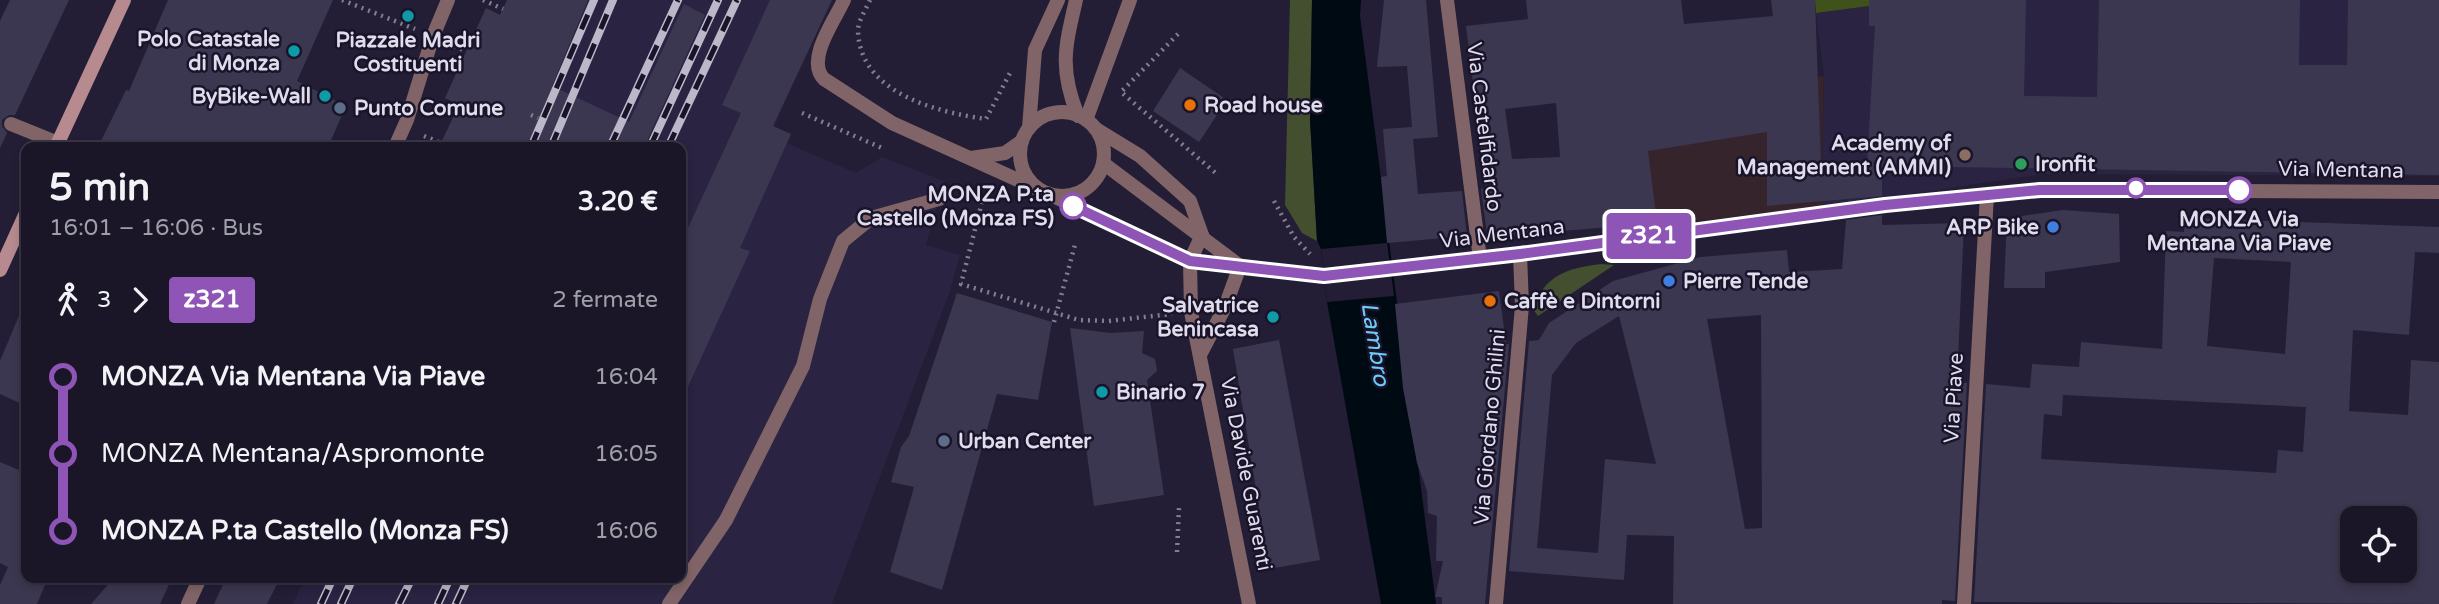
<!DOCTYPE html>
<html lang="it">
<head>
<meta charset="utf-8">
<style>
	body { margin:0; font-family:"Varela Round",sans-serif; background:#231f30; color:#f1f3f6; height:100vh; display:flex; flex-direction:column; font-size:26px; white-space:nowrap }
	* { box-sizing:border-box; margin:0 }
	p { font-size:23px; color:#9f9fa8 }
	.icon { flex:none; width:38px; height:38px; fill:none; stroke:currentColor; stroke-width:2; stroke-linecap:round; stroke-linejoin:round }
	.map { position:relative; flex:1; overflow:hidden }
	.side { position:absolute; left:21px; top:142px; width:665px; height:441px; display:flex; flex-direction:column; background:#1a1628; border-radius:14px; box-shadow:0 4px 10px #0003,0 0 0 2px #383545 }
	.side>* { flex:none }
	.badge { padding:0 14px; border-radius:5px; font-size:24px; line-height:46px }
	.controls { position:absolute; left:2340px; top:506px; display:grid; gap:14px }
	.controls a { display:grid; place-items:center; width:77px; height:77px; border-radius:14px; background:#1a1628; box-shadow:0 4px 10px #0003,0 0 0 2px #383545; font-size:35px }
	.map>.badge { position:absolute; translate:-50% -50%; box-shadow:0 0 0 4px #fff }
	.legs { display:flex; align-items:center; gap:10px; height:77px; padding:0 28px; font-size:23px }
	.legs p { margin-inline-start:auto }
	.head { display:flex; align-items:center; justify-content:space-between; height:119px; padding:0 28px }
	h1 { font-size:38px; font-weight:700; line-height:52px }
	ul { padding:0 28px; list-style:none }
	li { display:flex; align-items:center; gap:24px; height:77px; font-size:26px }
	li i { display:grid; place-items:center; width:10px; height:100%; margin:0 9px; background:currentColor }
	li i::after { content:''; width:18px; height:18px; margin:-9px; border:5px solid; border-radius:50%; background:#1a1628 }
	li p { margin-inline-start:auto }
	li:first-child i { background:linear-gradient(#0000 50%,currentColor 0) }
	li:last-child i { background:linear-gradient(currentColor 50%,#0000 0) }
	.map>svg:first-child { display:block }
	.commercial { fill:#35242c }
	.built { fill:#2a2341 }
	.green { fill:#434f2e }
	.forest { fill:#40521c }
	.water { fill:#000a13 }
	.pier { fill:#231e35 }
	.building { fill:#3c3750; fill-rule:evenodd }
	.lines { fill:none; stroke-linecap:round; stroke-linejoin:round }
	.path { stroke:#837f92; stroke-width:4.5; stroke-dasharray:2 5; stroke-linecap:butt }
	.service { stroke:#806467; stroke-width:14 }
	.minor { stroke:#806467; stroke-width:14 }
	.tertiary { stroke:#806467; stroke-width:14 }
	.secondary { stroke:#b68a8e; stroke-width:14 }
	.rail-casing { stroke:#bcb8c9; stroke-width:8 }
	.rail { stroke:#1a142b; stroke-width:5; stroke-dasharray:16; stroke-linecap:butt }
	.line-1-casing { stroke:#fff; stroke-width:16 }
	.line-1 { stroke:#8e54b6; stroke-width:10 }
	.culture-dot { fill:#0f9aa8; stroke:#1a142b; stroke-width:2.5 }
	.food-dot { fill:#e8710a; stroke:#1a142b; stroke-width:2.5 }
	.service-dot { fill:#5c6f8a; stroke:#1a142b; stroke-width:2.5 }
	.education-dot { fill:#8d6e63; stroke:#1a142b; stroke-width:2.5 }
	.leisure-dot { fill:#2e9e5b; stroke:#1a142b; stroke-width:2.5 }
	.stop-1-dot { fill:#fff; stroke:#8e54b6; stroke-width:3.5 }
	.shop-dot { fill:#3f7fe0; stroke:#1a142b; stroke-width:2.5 }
	.labels { text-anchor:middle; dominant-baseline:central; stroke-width:5; stroke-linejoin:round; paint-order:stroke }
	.poi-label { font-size:21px; font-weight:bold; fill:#dfdcec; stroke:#1a142b; text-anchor:start }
	.street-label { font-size:21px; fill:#dfdcec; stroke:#1a142b }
	.stop-label { font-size:21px; font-weight:bold; fill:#dfdcec; stroke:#1a142b; text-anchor:end }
	.water-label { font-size:23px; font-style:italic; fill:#6dcbf9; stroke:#1a142b }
</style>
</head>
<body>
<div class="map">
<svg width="2439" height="604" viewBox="0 0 2439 604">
	<rect width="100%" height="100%" fill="#231e35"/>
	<!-- commercial -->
	<polygon class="commercial" points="1824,76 1821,207 1623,230 1610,109"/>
	<!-- built -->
	<g class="built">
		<polygon points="507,0 832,0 774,126 791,135 787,143 856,173 882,157 944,181 926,245 960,255 950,291 832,604 293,604 305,578 681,578 681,147 439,147 459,105 445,98 486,8 500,15"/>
		<polygon points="1869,0 2439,0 2439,176 2044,174 1821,207 1824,76 1816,13 1869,6"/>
	</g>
	<!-- green -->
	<g class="green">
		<polygon points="1290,0 1312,0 1310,120 1317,241 1302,233 1285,205"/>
		<path d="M1601 264 1614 265 1538 316 1533 309C1544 275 1568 268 1601 264Z"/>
	</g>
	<!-- forest -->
	<polygon class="forest" points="1815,0 1869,0 1869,6 1816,13"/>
	<!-- water -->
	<polygon class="water" points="1312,0 1361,0 1360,16 1436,604 1381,604 1327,302 1321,249 1317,241 1310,120"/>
	<!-- pier -->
	<polygon class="pier" points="1387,243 1394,296 1327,302 1321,249"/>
	<!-- building -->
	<g class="building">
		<polygon points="10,0 69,0 15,115 9,115 2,120 2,126 7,133 0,148 0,21"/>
		<polygon points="168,0 333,0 297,81 346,106 328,147 98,147 126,90 129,91"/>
		<polygon points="507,0 588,0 552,86 629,122 684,4 705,15 644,147 439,147 459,105 445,98 486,8 500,15"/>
		<polygon points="770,0 832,0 773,126 791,134 740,248 750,251 681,402 681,243 741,113 722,105"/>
		<polygon points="1384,0 1426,0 1438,137 1413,139 1418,194 1462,191 1467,236 1387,243 1381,177 1387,176 1383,129 1412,127 1407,66 1377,67"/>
		<path d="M1526 0H1681L1684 24 1773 16 1771 0H1815L1821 166 1867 164 1875 26H1869V0H2026L2024 96 2097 97 2099 0H2300L2299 65H2347L2348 0H2439V175L1950 167V171L1882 172V196L1767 206V132L1648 151 1657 223 1492 237V234H1487L1481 189H1486L1466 26 1528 19ZM1556 103 1560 157 1512 159 1505 109Z"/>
		<polygon points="1180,68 1227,100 1199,142 1153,111"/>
		<polygon points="2063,210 2119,214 2120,262 2045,272 2045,288 2004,288 2007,218"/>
		<path d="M1882 215V225L1964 223 1957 382 1967 383 1955 601 1942 600V604H1673L1674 536 1627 535 1624 580 1509 571 1529 341 1539 340 1549 323 1613 281 1700 257 1787 250 1789 272 1842 269 1846 220ZM1761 315 1762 528 1745 529 1707 319ZM1619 316 1656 464 1605 459 1598 553 1537 548 1552 375 1576 343Z"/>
		<path d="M2185 218 2439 227V253L2415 252 2409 335 2353 330 2349 411 2408 415 2411 360 2439 362V604L1974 602 1986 384 2030 388 2032 364 2079 367 2081 342 2162 349 2166 231 2184 232ZM2214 258 2291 262 2285 354 2207 346ZM2063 395 2306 407 2303 452 2278 450 2276 473 2041 459 2044 414 2062 416ZM2352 518H2404V570H2352Z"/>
		<polygon points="1499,291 1506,344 1509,344 1485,604 1442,604 1442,597 1435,597 1443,561 1436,561 1437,516 1428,513 1427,491 1417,463 1403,388 1395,304"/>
		<polygon points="957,293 1052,322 1038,400 997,394 942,590 890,572 914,487 891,482 901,447 909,436"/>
		<polygon points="26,299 26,406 0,394 0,361"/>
		<polygon points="1070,328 1111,333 1144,331 1142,353 1155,359 1157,371 1147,380 1164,495 1094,506"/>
		<polygon points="1279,340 1320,560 1269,569 1233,349"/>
		<polygon points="0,462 26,473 26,578 48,578 37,604 0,604 0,585 8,567 0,563"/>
		<polygon points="114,578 172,578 160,604 91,604"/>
		<polygon points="226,578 280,578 267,604 214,604"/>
	</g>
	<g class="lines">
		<!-- path -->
		<g class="path">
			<polyline points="342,0 415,29"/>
			<polyline points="483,0 503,9"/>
			<path d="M870 0C866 9 858 21 858 31 860 93 936 112 986 119L1011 71"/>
			<polyline points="1178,34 1121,92 1218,175"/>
			<polyline points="454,46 466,51"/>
			<polyline points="802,113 882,148"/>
			<polyline points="531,115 538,118"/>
			<polyline points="424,136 441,143"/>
			<polyline points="1274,201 1294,237 1310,254"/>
			<polyline points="982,202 961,284 1079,320 1108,321 1172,314"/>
			<polyline points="1054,322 1076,241"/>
			<polyline points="1177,552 1179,507"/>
		</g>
		<!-- service -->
		<g class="service">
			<path d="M844 0C835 20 805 60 824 79L892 123 1038 189"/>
			<polyline points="1096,129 1140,156 1190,201 1202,235"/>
			<polyline points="971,158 1005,153 1022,141"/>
			<polyline points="669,604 726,520 803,366 820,299 843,241 871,218 939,199"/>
		</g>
		<!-- minor -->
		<g class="minor">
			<polyline points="1447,0 1480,259"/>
			<polyline points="1086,120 1130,0"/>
			<polyline points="11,124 58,143"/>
			<polyline points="395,147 407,120 433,36"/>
			<polyline points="1202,235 1190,261 1191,312 1249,604"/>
			<polyline points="1201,353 1225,307 1240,266"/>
			<polyline points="188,604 200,578"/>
			<polyline points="1496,604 1522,306 1520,254"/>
			<polyline points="1964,604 1987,195"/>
		</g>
		<!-- tertiary -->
		<g class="tertiary">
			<path d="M1076 0C1065 47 1059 69 1078 116"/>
			<polyline points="433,36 448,0"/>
			<circle cx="1062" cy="154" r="42"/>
			<polyline points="1029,128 1035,50 1058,0"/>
			<polyline points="1103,163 1240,266"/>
			<polyline points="1051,195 1190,261 1324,276 1520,254 1885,205 2040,190 2439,192"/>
		</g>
		<!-- secondary -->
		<g class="secondary">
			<polyline points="56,147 124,0"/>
			<polyline points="0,270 26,213"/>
		</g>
		<!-- rail casing -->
		<g class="rail-casing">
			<g id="rail">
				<polyline points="531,147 594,0"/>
				<polyline points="551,147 613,0"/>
				<polyline points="610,147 678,0"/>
				<polyline points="650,147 718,0"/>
				<polyline points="668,147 737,0"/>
				<polyline points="321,604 333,578"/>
				<polyline points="341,604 353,578"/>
				<polyline points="399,604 412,578"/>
				<polyline points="438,604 450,578"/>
				<polyline points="456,604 468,578"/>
			</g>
		</g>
		<!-- rail -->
		<use href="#rail" class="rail"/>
	</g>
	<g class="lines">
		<!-- line-1 casing -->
		<g class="line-1-casing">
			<polyline id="line-1" points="1073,206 1190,261 1324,276 1520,254 1885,205 2040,190 2239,190"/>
		</g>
		<!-- line-1 -->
		<use href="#line-1" class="line-1"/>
	</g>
	<!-- markers -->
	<g class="culture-dot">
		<circle cx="408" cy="16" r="7"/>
		<circle cx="294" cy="51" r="7"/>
		<circle cx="325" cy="96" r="7"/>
		<circle cx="1273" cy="317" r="7"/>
		<circle cx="1102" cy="392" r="7"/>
	</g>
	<g class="food-dot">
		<circle cx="1190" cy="105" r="7"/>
		<circle cx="1490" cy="301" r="7"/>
	</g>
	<g class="service-dot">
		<circle cx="340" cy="108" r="7"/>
		<circle cx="944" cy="441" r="7"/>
	</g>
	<circle class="education-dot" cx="1965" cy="155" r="7"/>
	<circle class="leisure-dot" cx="2021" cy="164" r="7"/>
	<g class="stop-1-dot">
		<circle cx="2136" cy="188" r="9"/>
		<circle cx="2239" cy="190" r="12"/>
		<circle cx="1073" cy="206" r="12"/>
	</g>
	<g class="shop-dot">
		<circle cx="2053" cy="227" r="7"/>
		<circle cx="1669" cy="281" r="7"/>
	</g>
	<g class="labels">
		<!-- poi labels -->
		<g class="poi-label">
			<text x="280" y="39" text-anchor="end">Polo Catastale<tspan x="280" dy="24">di Monza</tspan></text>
			<text x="408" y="40" text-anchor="middle">Piazzale Madri<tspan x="408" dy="24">Costituenti</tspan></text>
			<text x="311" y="96" text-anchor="end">ByBike-Wall</text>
			<text x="1204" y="105">Road house</text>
			<text x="354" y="108">Punto Comune</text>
			<text x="1951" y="143" text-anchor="end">Academy of<tspan x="1951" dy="24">Management (AMMI)</tspan></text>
			<text x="2035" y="164">Ironfit</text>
			<text x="2039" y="227" text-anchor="end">ARP Bike</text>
			<text x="1683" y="281">Pierre Tende</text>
			<text x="1504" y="301">Caffè e Dintorni</text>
			<text x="1259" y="305" text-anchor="end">Salvatrice<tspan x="1259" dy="24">Benincasa</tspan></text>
			<text x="1116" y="392">Binario 7</text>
			<text x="958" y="441">Urban Center</text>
		</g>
		<!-- street labels -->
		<g class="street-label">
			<text transform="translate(1484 127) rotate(83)">Via Castelfidardo</text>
			<text transform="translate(2341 170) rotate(1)">Via Mentana</text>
			<text transform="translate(1502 234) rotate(-7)">Via Mentana</text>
			<text transform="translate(1954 398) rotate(-87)">Via Piave</text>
			<text transform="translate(1490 427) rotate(-85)">Via Giordano Ghilini</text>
			<text transform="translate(1246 474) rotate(79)">Via Davide Guarenti</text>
		</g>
		<!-- stop labels -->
		<g class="stop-label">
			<text x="1054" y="194">MONZA P.ta<tspan x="1054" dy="24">Castello (Monza FS)</tspan></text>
			<text x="2239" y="219" text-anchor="middle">MONZA Via<tspan x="2239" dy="24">Mentana Via Piave</tspan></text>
		</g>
		<!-- water labels -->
		<g class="water-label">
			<text transform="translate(1375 344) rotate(81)">Lambro</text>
		</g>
	</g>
</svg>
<div class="controls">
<a><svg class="icon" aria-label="locate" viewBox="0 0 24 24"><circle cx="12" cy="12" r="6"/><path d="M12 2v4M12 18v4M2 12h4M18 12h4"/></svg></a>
</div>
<b class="badge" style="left:1649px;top:236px;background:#8e54b6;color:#fff">z321</b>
<section class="side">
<div class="head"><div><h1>5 min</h1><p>16:01 – 16:06 · Bus</p></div><b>3.20 €</b></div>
<div class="legs"><svg class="icon" aria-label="walk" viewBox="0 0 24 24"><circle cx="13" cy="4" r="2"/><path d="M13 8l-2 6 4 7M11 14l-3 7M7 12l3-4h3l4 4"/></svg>3<svg class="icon" aria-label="forward" viewBox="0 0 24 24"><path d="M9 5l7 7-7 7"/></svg><b class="badge" style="background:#8e54b6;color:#fff">z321</b><p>2 fermate</p></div>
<ul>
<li><i style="color:#8e54b6"></i><b>MONZA Via Mentana Via Piave</b><p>16:04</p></li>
<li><i style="color:#8e54b6"></i><span>MONZA Mentana/Aspromonte</span><p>16:05</p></li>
<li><i style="color:#8e54b6"></i><b>MONZA P.ta Castello (Monza FS)</b><p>16:06</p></li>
</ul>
</section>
</div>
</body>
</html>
